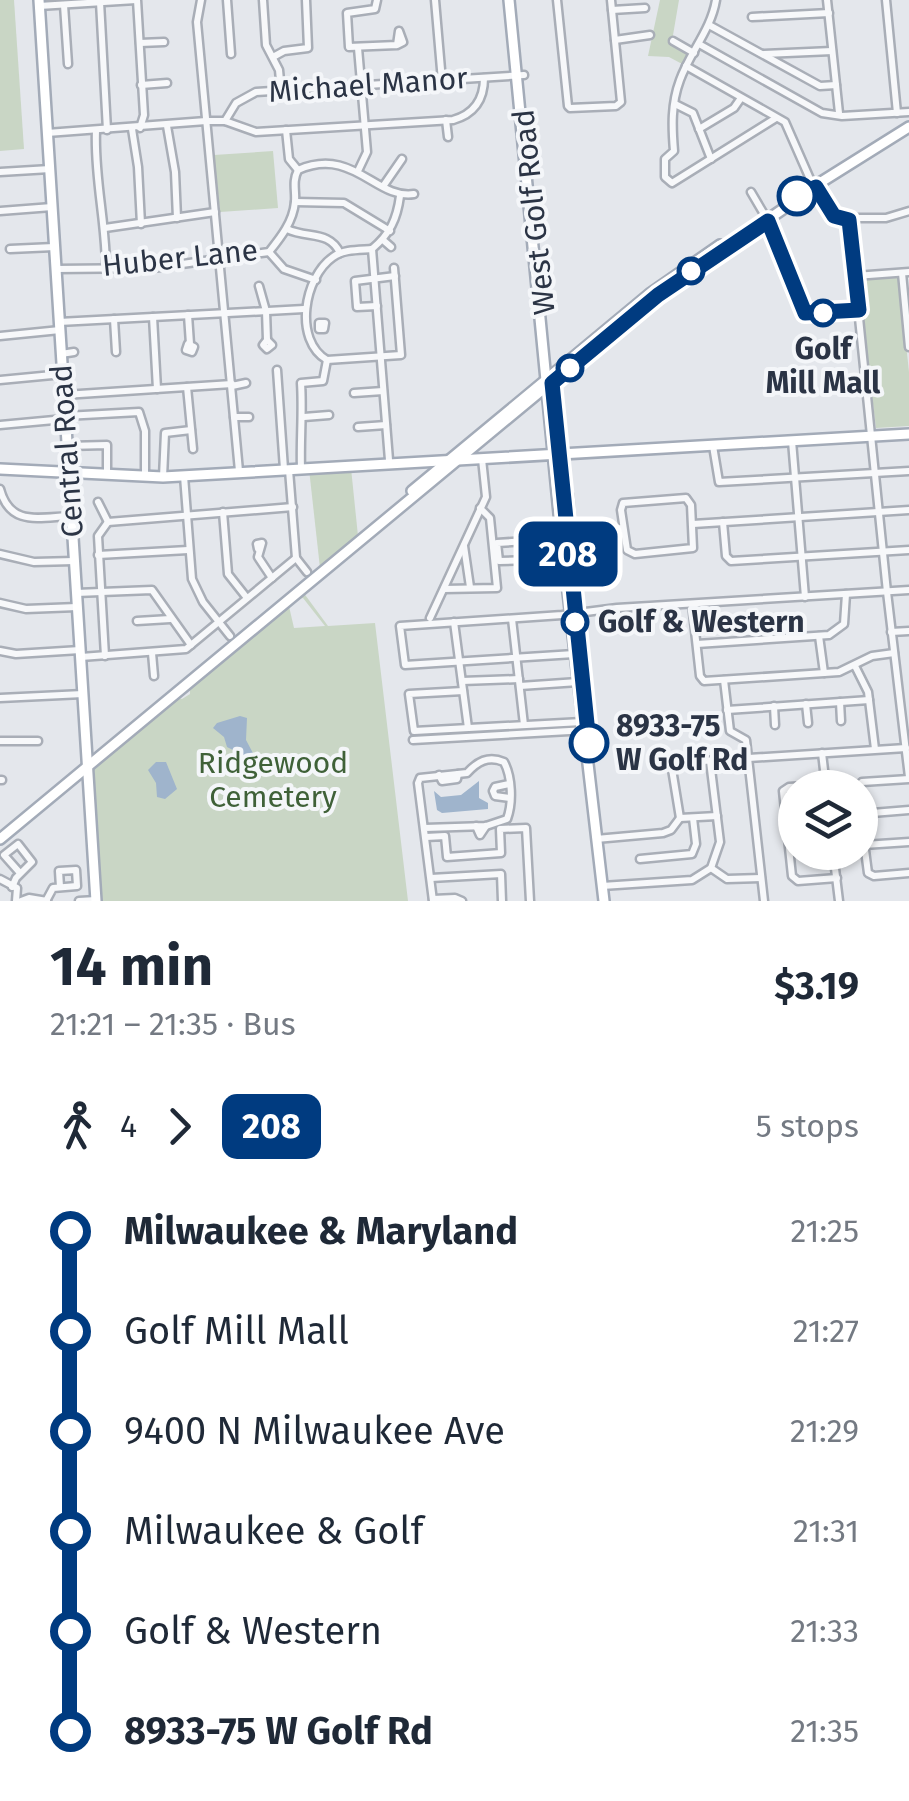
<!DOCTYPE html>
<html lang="en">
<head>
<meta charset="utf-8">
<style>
	body { margin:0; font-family:"Fira Sans",sans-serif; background:#f6f6f7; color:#1f2937; height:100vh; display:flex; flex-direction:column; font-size:38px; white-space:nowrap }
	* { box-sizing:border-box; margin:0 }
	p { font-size:32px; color:#747a83 }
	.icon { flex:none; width:55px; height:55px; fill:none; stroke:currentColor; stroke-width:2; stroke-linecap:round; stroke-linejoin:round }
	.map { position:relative; height:901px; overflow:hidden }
	.drawer { display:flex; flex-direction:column; background:#fff; flex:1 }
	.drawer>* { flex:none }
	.badge { padding:0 20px; border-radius:15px; font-size:35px; line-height:65px }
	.buttons { position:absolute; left:778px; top:770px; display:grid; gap:20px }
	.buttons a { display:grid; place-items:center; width:100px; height:100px; border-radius:50%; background:#fff; box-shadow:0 2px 8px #0004; font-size:50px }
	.map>.badge { position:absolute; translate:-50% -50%; box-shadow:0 0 0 5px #fff }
	.legs { display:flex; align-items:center; gap:15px; height:110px; padding:0 50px; font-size:32px }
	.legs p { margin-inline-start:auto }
	.headline { display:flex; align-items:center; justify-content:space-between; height:170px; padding:0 50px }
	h1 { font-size:55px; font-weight:700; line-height:75px }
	ul { padding:0 50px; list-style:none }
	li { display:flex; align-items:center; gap:35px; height:100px; font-size:38px }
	li i { display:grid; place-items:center; width:15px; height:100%; margin:0 12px; background:currentColor }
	li i::after { content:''; width:25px; height:25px; margin:-12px; border:8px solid; border-radius:50%; background:#fff }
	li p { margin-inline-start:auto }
	li:first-child i { background:linear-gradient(#0000 50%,currentColor 0) }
	li:last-child i { background:linear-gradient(currentColor 50%,#0000 0) }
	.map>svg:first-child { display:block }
	.green { fill:#c9d6c5 }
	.water { fill:#9fb4cc }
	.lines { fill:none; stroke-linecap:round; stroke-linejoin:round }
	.minor-casing { stroke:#a9aeb7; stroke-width:11 }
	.major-casing { stroke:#a3abb8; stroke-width:14 }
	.minor { stroke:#f7f8fa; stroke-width:6 }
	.major { stroke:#fff; stroke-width:9 }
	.line-1-casing { stroke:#fff; stroke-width:22 }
	.line-1 { stroke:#003b80; stroke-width:15 }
	.stop-1-dot { fill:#fff; stroke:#003b80; stroke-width:5 }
	.labels { text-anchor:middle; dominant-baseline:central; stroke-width:8; stroke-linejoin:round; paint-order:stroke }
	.street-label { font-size:30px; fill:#2b3445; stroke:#f4f6f9 }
	.stop-label { font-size:30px; font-weight:bold; fill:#2b3445; stroke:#f4f6f9; text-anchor:start }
	.park-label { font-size:30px; fill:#3f6138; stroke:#f4f6f9 }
</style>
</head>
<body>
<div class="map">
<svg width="909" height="901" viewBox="0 0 909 901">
	<rect width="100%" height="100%" fill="#e4e7ec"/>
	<!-- green -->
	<g class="green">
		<polygon points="0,0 14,0 24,149 0,151"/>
		<polygon points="660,0 679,0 672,41 691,53 684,65 669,57 648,56"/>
		<polygon points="273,151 278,208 220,212 214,155"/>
		<polygon points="899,278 909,372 909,426 876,428 858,282 861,279"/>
		<polygon points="351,468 358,536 320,568 309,469"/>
		<polygon points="303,592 328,626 375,623 408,901 100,901 92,766 175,697 182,699 190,694 190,685 288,602 294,628 325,626 303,598 293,600"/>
	</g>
	<!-- water -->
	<g class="water">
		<polygon points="240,716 247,718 246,740 254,755 249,758 227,747 224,737 213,728 217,723"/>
		<polygon points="156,762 166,762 177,789 165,799 157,797 156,783 148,770"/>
		<polygon points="479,781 479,798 488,803 488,809 442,813 437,810 434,791 441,797 461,795"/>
	</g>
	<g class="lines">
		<!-- minor casing -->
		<g class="minor-casing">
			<g id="minor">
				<polyline points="137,0 144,115 140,128"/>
				<polyline points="201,0 197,22 239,471"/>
				<polyline points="227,0 231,54"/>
				<polyline points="263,0 266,45 279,70 281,91"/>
				<polyline points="377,0 375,9 347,13 349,47 397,45 399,31 403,42 397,45"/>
				<polyline points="435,0 442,81"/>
				<polyline points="557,0 568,106 570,108 616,106 621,102 611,0"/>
				<path d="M716 0C711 30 690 52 680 80 671 104 672 127 674 151L665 159V177L672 183 776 118"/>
				<polyline points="827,0 839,113"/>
				<polyline points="886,0 897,113"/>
				<polyline points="100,2 107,130"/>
				<polyline points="64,5 68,64"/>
				<polyline points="39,6 136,0"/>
				<polyline points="612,10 645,8"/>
				<polyline points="752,17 829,13"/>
				<polyline points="709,25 820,86 836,85"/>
				<polyline points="615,40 650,35"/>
				<polyline points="673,41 694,53"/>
				<polyline points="140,43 164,42"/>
				<polyline points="699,44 822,113 842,116 909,112"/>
				<polyline points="764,54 832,51"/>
				<polyline points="273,57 284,51 308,48 306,0"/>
				<polyline points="686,66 785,122 810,179 837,218 886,218 909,211"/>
				<polyline points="141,85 167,83"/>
				<polyline points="675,104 693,113 711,159"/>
				<polyline points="446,120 448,137"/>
				<polyline points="225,121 236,103 256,92 524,75"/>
				<polyline points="167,126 175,172 177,218"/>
				<polyline points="132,129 138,167 141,224"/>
				<polyline points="699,129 734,108 741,98"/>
				<polyline points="286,130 289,159 298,170"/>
				<path d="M96 131C94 177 106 222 106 268"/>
				<path d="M47 133 206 121H225L256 132 453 120C474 114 484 100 484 78"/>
				<path d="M298 170C353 146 376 200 414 194"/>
				<polyline points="358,171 367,152 358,48"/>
				<polyline points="0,172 50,169"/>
				<polyline points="384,185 402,159"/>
				<polyline points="751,192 768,221"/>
				<polyline points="295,202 344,203 390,231"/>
				<polyline points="0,211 52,207"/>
				<polyline points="849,220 887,592 909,777"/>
				<polyline points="105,228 215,212"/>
				<path d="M287 229C308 239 329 230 340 253"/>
				<polyline points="383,240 391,247"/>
				<polyline points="10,249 54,247"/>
				<path d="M372 249C359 250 344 249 333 257 304 277 293 340 327 360L401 355 394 268"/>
				<polyline points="372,249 389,460"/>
				<path d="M372 249C390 234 397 219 400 196"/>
				<polyline points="269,252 284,269 316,280"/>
				<path d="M56 269 153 268 269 252C281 237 293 222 295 202 296 190 292 182 298 170"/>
				<polyline points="902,273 909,347"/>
				<polyline points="855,276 909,272"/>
				<polyline points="259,286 266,311 267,340"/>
				<polyline points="377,306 357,307 355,281 395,276"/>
				<polyline points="188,315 190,344"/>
				<polyline points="153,317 157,389"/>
				<polyline points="114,319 116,352"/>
				<polyline points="59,322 304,309"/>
				<polygon points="319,323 325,323 324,329 319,329"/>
				<polyline points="0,336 60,330"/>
				<polygon points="267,340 272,345 267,349 263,345"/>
				<polygon points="188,344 194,347 192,352 186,350"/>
				<polyline points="61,354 74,352"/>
				<polyline points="277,370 284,469"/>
				<polyline points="0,380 63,374"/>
				<polyline points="232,386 246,383"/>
				<polyline points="187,387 193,449"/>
				<polyline points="354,393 383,391"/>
				<polyline points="64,395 232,384"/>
				<polyline points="65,416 139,412 145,431 145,477"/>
				<polyline points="234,417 249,417"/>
				<polyline points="304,417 329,415"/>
				<polyline points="0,425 65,419"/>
				<polyline points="358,427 386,425"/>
				<polyline points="792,441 805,597"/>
				<polyline points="67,446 107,445 107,475"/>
				<polyline points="713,446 719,482 909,471"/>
				<path d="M301 468C300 439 303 412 301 383L323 381 327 360"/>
				<polyline points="289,470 296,558 307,572"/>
				<polyline points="184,476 192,579 203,602 230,636"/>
				<polyline points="163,477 165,433 191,430"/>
				<path d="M0 489C10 527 39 517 72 516"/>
				<polyline points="569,494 579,604"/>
				<polygon points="686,498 691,505 693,548 635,554 627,550 621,510 623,503"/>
				<polyline points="98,502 108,522"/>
				<polyline points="223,512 228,574 247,598"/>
				<polyline points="108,522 293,507"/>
				<polyline points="723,522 726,556 731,561 909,550"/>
				<polyline points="693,524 909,510"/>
				<polyline points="560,532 623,528"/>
				<polyline points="464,546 470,587"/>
				<polyline points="258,549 257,544 262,543 258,557 272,578"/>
				<polyline points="0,554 34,562 74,561"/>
				<polyline points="98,555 188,550"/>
				<polyline points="531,560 527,541 497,543 499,561 563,559"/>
				<polyline points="444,589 497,588 490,518 480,508"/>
				<polyline points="76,593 152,590 191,645"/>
				<polyline points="0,603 26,609 77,607"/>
				<polyline points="692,604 700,676 704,681 839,672 872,656 894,653"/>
				<polyline points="430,618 486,497 482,459"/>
				<polyline points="512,619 524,725"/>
				<polyline points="137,621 170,619"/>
				<polyline points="454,622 468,728"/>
				<polyline points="891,632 909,631"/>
				<polyline points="819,636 824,673"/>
				<polyline points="697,644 829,635 844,624 846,594"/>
				<polyline points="0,651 16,654 80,650"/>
				<polyline points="152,653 154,676"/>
				<polyline points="574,654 405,665 400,626 562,615 617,608 909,590"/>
				<polyline points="105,656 98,536 108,522"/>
				<polyline points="81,657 186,649 296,558"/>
				<polyline points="855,666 868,692 875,749"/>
				<polyline points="724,680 730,731 746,740 764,901"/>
				<polyline points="462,681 519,679"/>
				<polyline points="520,686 578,682"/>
				<polyline points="463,691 409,694 414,731 582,722"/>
				<polyline points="0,698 83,694"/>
				<polyline points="840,702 841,721"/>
				<polyline points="806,704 808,723"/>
				<polyline points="774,706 775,725"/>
				<polyline points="727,710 869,700"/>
				<polyline points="413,740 587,730"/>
				<polyline points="0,741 38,741"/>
				<polyline points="822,753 826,787"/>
				<polyline points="439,775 442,781 457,779 458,774"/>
				<polyline points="0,780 2,780"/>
				<polyline points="509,784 495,787 493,791 495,796 510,798"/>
				<polyline points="825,785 789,787 783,791 792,876 798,881 837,878"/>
				<polyline points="857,788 862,782 909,779"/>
				<polyline points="860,812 868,873 874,876 909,873"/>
				<polyline points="860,814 909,810"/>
				<polyline points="680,818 671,763 906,748"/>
				<polyline points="680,818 717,816"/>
				<polyline points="476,826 480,835 486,826"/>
				<path d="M425 828 486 826 507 819C513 803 512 777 504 762 488 755 477 762 467 773L420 778 418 783 433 901"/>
				<polyline points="426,837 445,836 447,857 501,853 500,829 526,828 530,901"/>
				<polyline points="596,839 663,833 671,830 680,818"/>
				<polyline points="864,845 909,842"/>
				<polyline points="833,852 839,901"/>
				<polyline points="640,859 692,854 696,844 693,818"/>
				<polyline points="711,868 727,879 761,878"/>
				<polyline points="431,878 501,874 502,901"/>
				<polyline points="0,879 17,888 16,901"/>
				<polyline points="602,886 692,880 711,868 720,842 710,761"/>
				<polyline points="12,887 16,878 32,862 18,844 4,855 20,873"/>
				<polyline points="433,899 455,898 462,901"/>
				<polyline points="21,901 29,898 47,901"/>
				<polyline points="46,901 53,888 77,886 76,870 59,871 60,887"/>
				<polyline points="79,901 96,900"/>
			</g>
		</g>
		<!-- major casing -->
		<g class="major-casing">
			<g id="major">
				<polyline points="39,0 96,901"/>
				<polyline points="509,0 560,524 604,901"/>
				<polyline points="810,189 909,127"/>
				<polyline points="0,469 163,477 909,434"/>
				<polyline points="412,491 651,293 720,245"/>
				<polyline points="0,839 647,303 815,187"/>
			</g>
		</g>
		<!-- minor -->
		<use href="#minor" class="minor"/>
		<!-- major -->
		<use href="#major" class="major"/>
	</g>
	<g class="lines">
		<!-- line-1 casing -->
		<g class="line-1-casing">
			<polyline id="line-1" points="589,743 552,383 658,295 768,221 805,313 859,310 849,220 834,216 816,187 797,196"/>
		</g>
		<!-- line-1 -->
		<use href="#line-1" class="line-1"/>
	</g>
	<!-- markers -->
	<g class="stop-1-dot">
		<circle cx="797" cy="196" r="18"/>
		<circle cx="691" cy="271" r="12"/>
		<circle cx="823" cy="313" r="12"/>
		<circle cx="570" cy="368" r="12"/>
		<circle cx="575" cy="622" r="12"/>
		<circle cx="589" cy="743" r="18"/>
	</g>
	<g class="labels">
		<!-- street labels -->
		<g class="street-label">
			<text transform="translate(368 85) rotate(-4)">Michael Manor</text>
			<text transform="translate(534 212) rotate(-96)">West Golf Road</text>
			<text transform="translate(180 258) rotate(-6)">Huber Lane</text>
			<text transform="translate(67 451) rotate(-94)">Central Road</text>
		</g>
		<!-- stop labels -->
		<g class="stop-label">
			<text x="823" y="349" text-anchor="middle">Golf<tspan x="823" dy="34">Mill Mall</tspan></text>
			<text x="598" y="622">Golf &amp; Western</text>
			<text x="616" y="726">8933-75<tspan x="616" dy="34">W Golf Rd</tspan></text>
		</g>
		<!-- park labels -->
		<g class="park-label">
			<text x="273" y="763">Ridgewood<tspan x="273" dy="34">Cemetery</tspan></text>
		</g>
	</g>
</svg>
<div class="buttons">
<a><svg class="icon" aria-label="layers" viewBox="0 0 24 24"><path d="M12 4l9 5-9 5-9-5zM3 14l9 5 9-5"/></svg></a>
</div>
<b class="badge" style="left:568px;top:554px;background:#003b80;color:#fff">208</b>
</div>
<section class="drawer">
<div class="headline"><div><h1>14 min</h1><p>21:21 – 21:35 · Bus</p></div><b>$3.19</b></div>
<div class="legs"><svg class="icon" aria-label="walk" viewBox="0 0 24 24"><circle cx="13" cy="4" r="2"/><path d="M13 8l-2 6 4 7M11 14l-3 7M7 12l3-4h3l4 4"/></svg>4<svg class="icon" aria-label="forward" viewBox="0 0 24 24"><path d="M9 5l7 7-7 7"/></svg><b class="badge" style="background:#003b80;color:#fff">208</b><p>5 stops</p></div>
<ul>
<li><i style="color:#003b80"></i><b>Milwaukee &amp; Maryland</b><p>21:25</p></li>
<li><i style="color:#003b80"></i><span>Golf Mill Mall</span><p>21:27</p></li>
<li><i style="color:#003b80"></i><span>9400 N Milwaukee Ave</span><p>21:29</p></li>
<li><i style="color:#003b80"></i><span>Milwaukee &amp; Golf</span><p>21:31</p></li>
<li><i style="color:#003b80"></i><span>Golf &amp; Western</span><p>21:33</p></li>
<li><i style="color:#003b80"></i><b>8933-75 W Golf Rd</b><p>21:35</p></li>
</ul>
</section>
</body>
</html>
